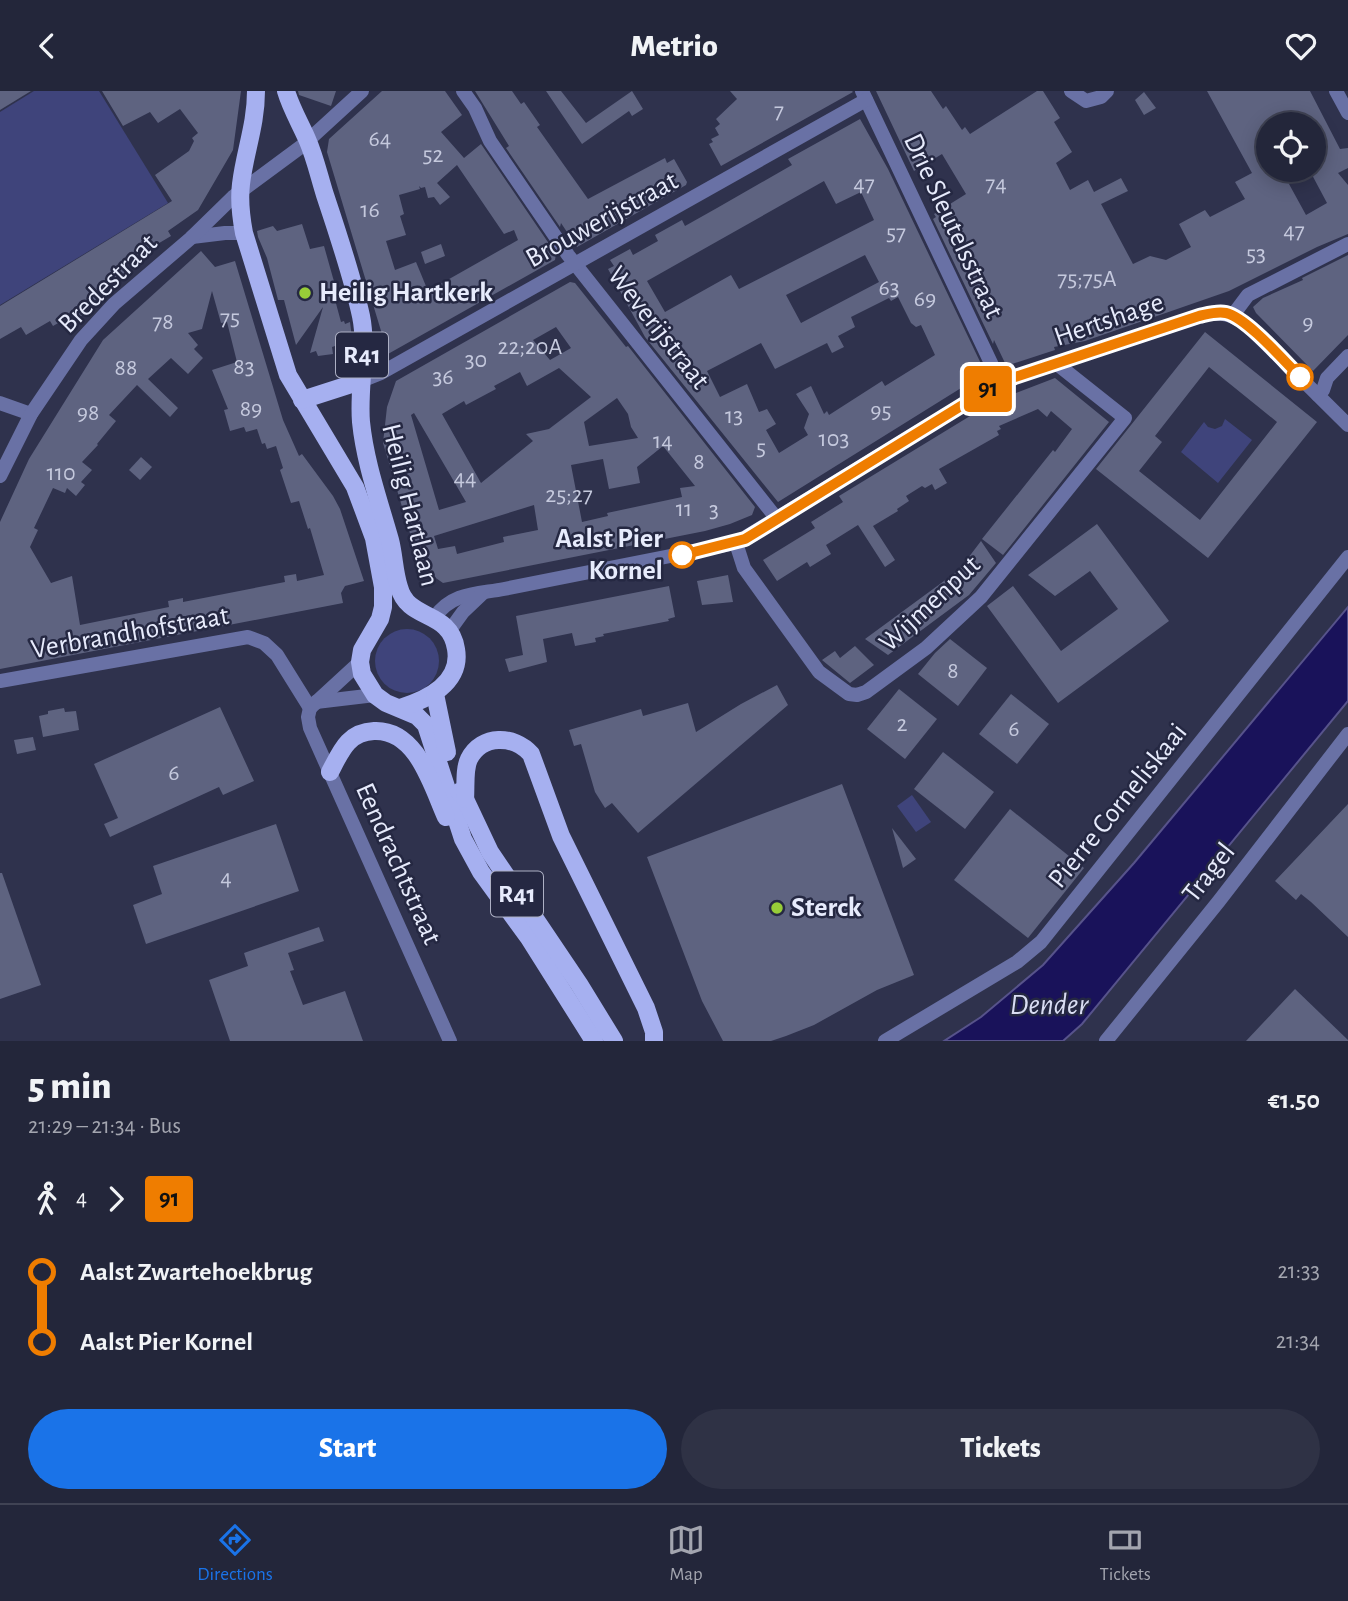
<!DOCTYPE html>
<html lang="en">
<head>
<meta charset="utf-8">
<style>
	body { margin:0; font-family:"Alegreya Sans",sans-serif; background:#2f3245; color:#f1f3f6; height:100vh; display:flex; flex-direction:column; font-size:26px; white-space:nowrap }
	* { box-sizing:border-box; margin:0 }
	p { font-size:23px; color:#a3a5af }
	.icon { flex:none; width:38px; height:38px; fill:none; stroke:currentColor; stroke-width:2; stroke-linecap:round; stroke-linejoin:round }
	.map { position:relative; height:950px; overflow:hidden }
	.drawer { display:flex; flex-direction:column; background:#23263a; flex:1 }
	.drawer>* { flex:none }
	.badge { padding:0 14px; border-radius:5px; font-size:24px; line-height:46px }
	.tools { position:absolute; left:1256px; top:21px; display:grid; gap:14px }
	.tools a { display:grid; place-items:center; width:70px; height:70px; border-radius:50%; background:#23263a; box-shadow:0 4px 18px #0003,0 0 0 2px #404354; font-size:35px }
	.map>.badge { position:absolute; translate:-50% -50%; box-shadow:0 0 0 4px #fff }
	.legs { display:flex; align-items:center; gap:10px; height:77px; padding:0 28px; font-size:23px }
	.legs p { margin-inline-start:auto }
	.overview { display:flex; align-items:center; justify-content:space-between; height:119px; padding:0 28px }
	h1 { font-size:38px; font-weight:800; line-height:52px }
	.cta { display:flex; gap:14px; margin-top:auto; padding:14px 28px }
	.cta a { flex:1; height:80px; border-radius:42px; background:#1a73e8; color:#fff; font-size:28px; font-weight:800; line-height:80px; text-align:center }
	.cta a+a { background:#2f3245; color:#f1f3f6 }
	ul { padding:0 28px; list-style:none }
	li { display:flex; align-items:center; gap:24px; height:70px; font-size:26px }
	li i { display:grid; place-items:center; width:10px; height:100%; margin:0 9px; background:currentColor }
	li i::after { content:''; width:18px; height:18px; margin:-9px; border:5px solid; border-radius:50%; background:#23263a }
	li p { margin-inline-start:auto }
	li:first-child i { background:linear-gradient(#0000 50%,currentColor 0) }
	li:last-child i { background:linear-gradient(currentColor 50%,#0000 0) }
	header { display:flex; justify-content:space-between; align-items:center; height:91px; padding:0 28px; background:#23263a; font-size:32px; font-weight:800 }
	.tab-bar { display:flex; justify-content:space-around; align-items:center; height:98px; border-top:2px solid #404354; background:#23263a; font-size:19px; color:#a3a5af }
	.tab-bar a { display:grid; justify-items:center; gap:4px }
	.tab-bar .on { color:#1a73e8 }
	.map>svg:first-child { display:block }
	.green { fill:#3f447b }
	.water { fill:#19125a; stroke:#57538b; stroke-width:2 }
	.building { fill:#5e6380; fill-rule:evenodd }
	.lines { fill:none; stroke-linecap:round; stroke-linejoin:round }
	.minor { stroke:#6971a5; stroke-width:14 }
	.primary { stroke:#a6b0f0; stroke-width:18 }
	.line-1-casing { stroke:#fff; stroke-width:16 }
	.line-1 { stroke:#ef7d00; stroke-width:10 }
	.poi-dot { fill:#97cc38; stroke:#252842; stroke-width:2.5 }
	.stop-1-dot { fill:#fff; stroke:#ef7d00; stroke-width:3.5 }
	.labels { text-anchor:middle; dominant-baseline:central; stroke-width:5; stroke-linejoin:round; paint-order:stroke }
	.number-label { font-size:24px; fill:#c5c9dd }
	.shield { fill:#252842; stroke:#adb0c4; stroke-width:2 }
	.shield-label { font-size:26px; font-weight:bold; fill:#e7ebfc }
	.street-label { font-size:28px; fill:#e7ebfc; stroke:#252842 }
	.poi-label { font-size:28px; font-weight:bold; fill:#e7ebfc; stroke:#252842; text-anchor:start }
	.stop-label { font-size:28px; font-weight:bold; fill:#e7ebfc; stroke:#252842; text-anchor:end }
	.water-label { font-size:30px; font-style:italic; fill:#d9ddf3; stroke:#252842 }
</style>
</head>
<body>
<header><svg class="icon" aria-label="back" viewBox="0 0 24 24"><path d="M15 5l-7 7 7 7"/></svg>Metrio<svg class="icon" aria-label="heart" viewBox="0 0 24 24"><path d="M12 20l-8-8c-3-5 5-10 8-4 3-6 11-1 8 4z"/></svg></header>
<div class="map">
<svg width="1348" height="950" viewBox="0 0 1348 950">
	<rect width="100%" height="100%" fill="#2f324d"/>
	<!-- green -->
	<g class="green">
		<polygon points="34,0 99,0 168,112 0,214 0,21"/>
		<polygon points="1225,328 1252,349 1218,392 1181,361 1204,331 1208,336 1215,338 1222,335"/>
		<circle cx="407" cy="570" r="32"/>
		<polygon points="912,704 931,731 916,741 897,715"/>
	</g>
	<!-- water -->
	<polygon class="water" points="1348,516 1348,610 1082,933 1063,950 944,950 981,926 1043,874 1134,772"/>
	<!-- building -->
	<g class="building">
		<polygon points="0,0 31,0 0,19"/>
		<polygon points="102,0 241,0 233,59 198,119 168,140 171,145 124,173 129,182 105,196 108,201 87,214 85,224 81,225 74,223 53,235 50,230 26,244 21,236 0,248 0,215 172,110 155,84 189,60 194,50 192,47 198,42 180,18 158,32 150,21 123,35"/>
		<polygon points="298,0 336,0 331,15 299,4"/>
		<path d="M382 0H445L462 24 441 41 464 67 481 53 556 163 555 169 388 263 327 61 329 48ZM457 74 504 143 514 139 518 149 428 200 416 171 395 179 386 150 406 144 400 125 404 123 399 104 420 98 419 95 421 97 425 96 428 107 434 106 440 114 450 106 437 92Z"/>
		<polygon points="475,0 512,0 521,13 524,11 540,34 537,36 588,108 665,67 667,72 674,68 687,91 686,94 577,156 561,132 560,136 506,57 509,55"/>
		<polygon points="546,0 561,0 586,32 632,0 643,18 632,25 629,20 582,53"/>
		<polygon points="730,0 852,0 853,1 721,75 709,53 713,51 711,48 719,44 715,37 720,33 716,28 737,8"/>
		<path d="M876 0H931L943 18 946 15 962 39 965 36 970 43 1037 0H1043L1060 27 1054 31 1072 61 1056 72 1070 99 1088 89 1094 101 1121 87 1128 100 1101 113 1133 173 1150 165 1166 169 1191 156 1179 133 1205 119 1210 126 1245 108 1235 91 1252 82 1207 0H1310L1340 58 1348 57V77L1338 82 1348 94V143L1317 156 1229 200 1085 250 1054 256 1055 259 1009 274 1008 271 1005 272 994 249 993 253 933 128 936 126 934 123 966 103 942 63 914 80ZM1269 33H1314V79H1269ZM1311 82 1327 112 1306 124 1289 93Z"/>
		<polygon points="1144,1 1156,17 1144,24 1135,9"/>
		<path d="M860 28 888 78 984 279 982 284 778 411 645 246 608 178 614 175 610 169 630 158 633 164 658 150 655 144 682 129 685 135 717 117 792 74 788 68ZM824 90 836 113 861 101 874 129 739 198 731 184 665 221 647 190ZM865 164 879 191 801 232 786 204ZM898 206 911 232 916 236 921 234 935 264 885 295 882 290 829 324 827 320 824 323 811 295 796 303 809 323 804 337 808 344 779 362 766 339 776 333 767 318 759 321 747 293 720 306 707 280 761 252 775 278 827 252 832 262 844 256 838 245 855 236 851 226 889 207 891 210Z"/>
		<polygon points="302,133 310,158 324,155 333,187 335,193 331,194 341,231 344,230 345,233 350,231 352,247 349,248 350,250 332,256 333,263 318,265 316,260 310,262 323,216 296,254 284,209 278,209 267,167 258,146 257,140 273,135 277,140"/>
		<polygon points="441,153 445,165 425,173 421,161"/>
		<path d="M201 160 215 176 235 170 283 329 299 365 302 363 333 405 340 418 364 490 345 495 341 502 343 512 0 578V431L29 368 103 249ZM212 200 221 232 227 231 237 271 212 279 228 318 224 319 230 340 244 336 246 341 257 338 262 353 265 352 267 358 276 355 283 377 280 379 291 412 299 410 308 438 310 437 324 484 297 490 296 483 284 485 285 491 183 511V507L168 510 169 516 80 534 72 485 51 492 30 456 38 439 34 437 53 397 65 402 67 397 76 405 85 394 81 391 92 379 82 371 98 354 97 353 116 330 109 324 137 294 170 326 178 317 148 288 171 267 188 283 203 267 194 258 198 254 188 242 202 238Z"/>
		<polygon points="1348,164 1348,244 1313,280 1256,222 1253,216 1263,207 1303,189 1302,187"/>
		<path d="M570 191 575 192 626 256 628 255 755 416 752 424 730 433 705 440 443 492 420 476 383 352 387 316 396 290ZM556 236 571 257 550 269 533 249ZM559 277 591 306 549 338 526 343 533 350 481 392 442 323 464 310 466 314 496 298 494 295 520 281 527 295ZM617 307 628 323 631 336 638 347 589 355 584 331ZM414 322 466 411 439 419 411 324ZM663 355 695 395 680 397 682 406 607 422 608 425 582 431 571 374 603 368 609 398 640 392 637 376ZM534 414 538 439 503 446 504 451 457 463 455 455 438 458 434 445Z"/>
		<path d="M1205 241 1317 331 1208 467 1096 378ZM1209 276 1277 331 1200 429 1139 380 1162 351 1155 345Z"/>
		<polygon points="1055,287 1109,331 1003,464 982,448 1053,359 1055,361 1072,338 1051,320 1047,326 1038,318 999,335 1001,338 997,340 999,344 939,378 947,392 935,399 932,393 925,397 922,395 906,405 909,410 897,418 898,420 873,435 895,469 885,476 858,434 826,454 831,463 810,476 807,471 777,490 763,469 815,437 811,431 843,411 839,405 993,311"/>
		<polygon points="141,366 152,376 140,389 129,379"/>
		<polygon points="1097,433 1169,530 1058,612 987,515 1013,495 1061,560 1118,518 1090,480 1055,505 1028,484"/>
		<polygon points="981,450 996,472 969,504 888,564 865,548 959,479"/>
		<polygon points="728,484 733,511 702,514 697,490"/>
		<polygon points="669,495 675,526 668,528 669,530 603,543 604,545 595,547 596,551 575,555 572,542 543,548 547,571 509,581 505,568 523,564 516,525"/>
		<polygon points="950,548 987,577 958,615 918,583 935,562"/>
		<polygon points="855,555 874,574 850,592 822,569 835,560 840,567"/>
		<polygon points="777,594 788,614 638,742 612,712 605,717 595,701 581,653 574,655 569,639 641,618 643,625 688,612 696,641 741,613"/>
		<polygon points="899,598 937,628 905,668 867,638"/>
		<polygon points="1011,603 1049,633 1017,673 979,643"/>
		<polygon points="220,616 254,690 223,704 219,696 110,746 104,733 118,727 94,673"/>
		<polygon points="64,617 65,621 76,620 79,639 43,646 39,625 48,623 48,620"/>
		<polygon points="33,646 36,659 17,663 14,649"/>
		<polygon points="943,661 994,701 965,738 914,698"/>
		<polygon points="842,693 914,884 877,899 814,934 786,945 771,950 723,950 702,910 647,766"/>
		<polygon points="1348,713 1348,846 1311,811 1301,803 1296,809 1275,790"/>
		<polygon points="1010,718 1084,777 1028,847 954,789"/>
		<polygon points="276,733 299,800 146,853 133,814 162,803 153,775"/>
		<polygon points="892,737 916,768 903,777"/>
		<polygon points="0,782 2,782 41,894 0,908"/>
		<polygon points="319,836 324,850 288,862 294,879 290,880 303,914 345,900 363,950 230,950 209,889 248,875 244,862"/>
		<polygon points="1295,898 1348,949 1348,950 1246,950"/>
	</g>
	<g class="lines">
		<!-- minor -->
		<g class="minor">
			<polyline points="463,0 475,17 490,50 568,164 777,428"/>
			<polyline points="862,0 1000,291"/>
			<polyline points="1071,0 1086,10 1101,6 1107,0"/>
			<polyline points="1336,0 1348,22"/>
			<polyline points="192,146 225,142 244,142"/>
			<polyline points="1233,224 1248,204 1348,153"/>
			<polyline points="361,290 381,282 866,9"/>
			<polyline points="1318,304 1323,299 1327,287 1348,265"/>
			<polyline points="0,312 31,323"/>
			<polyline points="0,385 31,323 81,249 114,213 191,147 233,106 302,55 362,0"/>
			<polyline points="736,452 744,477 819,581 849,603 857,604 866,601 926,557 981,506 1125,327 1057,273"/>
			<path d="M435 526C452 501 478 503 504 498L736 452 1000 291 1199 225C1219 220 1229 222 1246 233L1348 334"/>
			<polyline points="450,539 463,521 483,502"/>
			<polyline points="0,590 248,546 264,552 277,564 310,617"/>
			<polyline points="316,611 375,604"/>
			<polyline points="310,617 308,626 310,637 450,950"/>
			<polyline points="310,617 360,571"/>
			<polyline points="885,950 1017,871 1041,851 1348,466"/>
			<polyline points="1106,950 1219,810 1348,643"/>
		</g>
		<!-- primary -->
		<g class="primary">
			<path d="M256 0C256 34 245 60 241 93 239 109 241 126 244 142L288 284 355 396 374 447 383 496V516L380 528 362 559 360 571 362 583 375 604 386 612 417 625 426 634 463 748 481 781 529 847 594 950"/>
			<path d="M286 0C291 17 300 32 307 48 315 66 319 85 325 104 338 143 352 184 361 225 368 259 358 296 361 331 365 371 379 410 390 449 394 464 394 481 399 496 408 531 450 518 456 558 462 592 426 609 400 617"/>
			<polyline points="302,309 361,290"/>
			<polyline points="435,603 447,661"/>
			<path d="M330 681C341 660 348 641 374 640 417 638 432 695 446 726"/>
			<polyline points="459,701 465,708 490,761 579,893 614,950"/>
			<path d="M465 708C466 696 464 678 469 668 482 643 514 644 531 663L561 745 646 917 654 941V950"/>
		</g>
	</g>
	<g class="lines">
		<!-- line-1 casing -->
		<g class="line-1-casing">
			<path id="line-1" d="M682 464 745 448 1000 291 1199 225C1208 223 1217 220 1226 222 1247 227 1284 270 1300 286"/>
		</g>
		<!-- line-1 -->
		<use href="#line-1" class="line-1"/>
	</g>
	<!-- markers -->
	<g class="poi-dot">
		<circle cx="305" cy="202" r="7"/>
		<circle cx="777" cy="817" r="7"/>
	</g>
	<g class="stop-1-dot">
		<circle cx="1300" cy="286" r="12"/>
		<circle cx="682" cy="464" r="12"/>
	</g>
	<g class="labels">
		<!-- number labels -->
		<g class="number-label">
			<text x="779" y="20">7</text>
			<text x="380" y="48">64</text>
			<text x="433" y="64">52</text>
			<text x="864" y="93">47</text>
			<text x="996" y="93">74</text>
			<text x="370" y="119">16</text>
			<text x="1294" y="140">47</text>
			<text x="896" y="142">57</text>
			<text x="1256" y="163">53</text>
			<text x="1087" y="188">75;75A</text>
			<text x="889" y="197">63</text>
			<text x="925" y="208">69</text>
			<text x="230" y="227">75</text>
			<text x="163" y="231">78</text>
			<text x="1308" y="232">9</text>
			<text x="530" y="256">22;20A</text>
			<text x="476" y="269">30</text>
			<text x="244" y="276">83</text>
			<text x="126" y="277">88</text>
			<text x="443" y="286">36</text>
			<text x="251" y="318">89</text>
			<text x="881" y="320">95</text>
			<text x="88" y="322">98</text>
			<text x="734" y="325">13</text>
			<text x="834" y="348">103</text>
			<text x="663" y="350">14</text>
			<text x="761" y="357">5</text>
			<text x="699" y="371">8</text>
			<text x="61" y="382">110</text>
			<text x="465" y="387">44</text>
			<text x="569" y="404">25;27</text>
			<text x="684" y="418">11</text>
			<text x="714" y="419">3</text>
			<text x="953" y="580">8</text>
			<text x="902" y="633">2</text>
			<text x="1014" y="638">6</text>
			<text x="174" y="682">6</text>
			<text x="226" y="787">4</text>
		</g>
		<!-- shield labels -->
		<g class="shield">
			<rect x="336" y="241.5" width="52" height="45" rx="5"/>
			<rect x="491" y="780.5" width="52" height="45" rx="5"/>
		</g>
		<g class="shield-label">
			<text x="362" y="264">R41</text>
			<text x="517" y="803">R41</text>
		</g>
		<!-- street labels -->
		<g class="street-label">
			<text transform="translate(602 129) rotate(-29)">Brouwerijstraat</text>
			<text transform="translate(953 135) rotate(65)">Drie Sleutelsstraat</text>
			<text transform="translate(108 193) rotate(-45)">Bredestraat</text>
			<text transform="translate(1109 229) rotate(-19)">Hertshage</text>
			<text transform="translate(658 237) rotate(52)">Weverijstraat</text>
			<text transform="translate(410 414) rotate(76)">Heilig Hartlaan</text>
			<text transform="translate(930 513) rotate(-43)">Wijmenput</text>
			<text transform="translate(130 542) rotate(-10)">Verbrandhofstraat</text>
			<text transform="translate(1118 715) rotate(-51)">Pierre Corneliskaai</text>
			<text transform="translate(398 773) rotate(66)">Eendrachtstraat</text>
			<text transform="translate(1209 782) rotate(-52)">Tragel</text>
		</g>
		<!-- poi labels -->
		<g class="poi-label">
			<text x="319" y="202">Heilig Hartkerk</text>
			<text x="791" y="817">Sterck</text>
		</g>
		<!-- stop labels -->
		<g class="stop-label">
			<text x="663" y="448">Aalst Pier<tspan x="663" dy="32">Kornel</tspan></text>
		</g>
		<!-- water labels -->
		<g class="water-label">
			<text x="1049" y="914">Dender</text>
		</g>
	</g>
</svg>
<div class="tools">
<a><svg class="icon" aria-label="locate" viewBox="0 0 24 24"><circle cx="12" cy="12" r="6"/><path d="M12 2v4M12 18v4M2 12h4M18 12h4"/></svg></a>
</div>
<b class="badge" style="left:988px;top:298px;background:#ef7d00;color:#111">91</b>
</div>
<section class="drawer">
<div class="overview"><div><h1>5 min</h1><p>21:29 – 21:34 · Bus</p></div><b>€1.50</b></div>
<div class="legs"><svg class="icon" aria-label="walk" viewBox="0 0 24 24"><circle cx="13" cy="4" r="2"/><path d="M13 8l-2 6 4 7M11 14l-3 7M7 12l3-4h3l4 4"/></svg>4<svg class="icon" aria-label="forward" viewBox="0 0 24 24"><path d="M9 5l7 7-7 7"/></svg><b class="badge" style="background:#ef7d00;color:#111">91</b></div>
<ul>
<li><i style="color:#ef7d00"></i><b>Aalst Zwartehoekbrug</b><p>21:33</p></li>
<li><i style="color:#ef7d00"></i><b>Aalst Pier Kornel</b><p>21:34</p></li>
</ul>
<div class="cta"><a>Start</a><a>Tickets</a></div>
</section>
<nav class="tab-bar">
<a class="on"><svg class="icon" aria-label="directions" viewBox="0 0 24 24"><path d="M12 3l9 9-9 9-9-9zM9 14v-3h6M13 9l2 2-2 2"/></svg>Directions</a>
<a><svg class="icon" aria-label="map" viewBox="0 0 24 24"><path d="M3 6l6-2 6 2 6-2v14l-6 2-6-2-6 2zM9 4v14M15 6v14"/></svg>Map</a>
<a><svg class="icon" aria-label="tickets" viewBox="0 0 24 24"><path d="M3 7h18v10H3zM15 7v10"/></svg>Tickets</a>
</nav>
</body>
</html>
